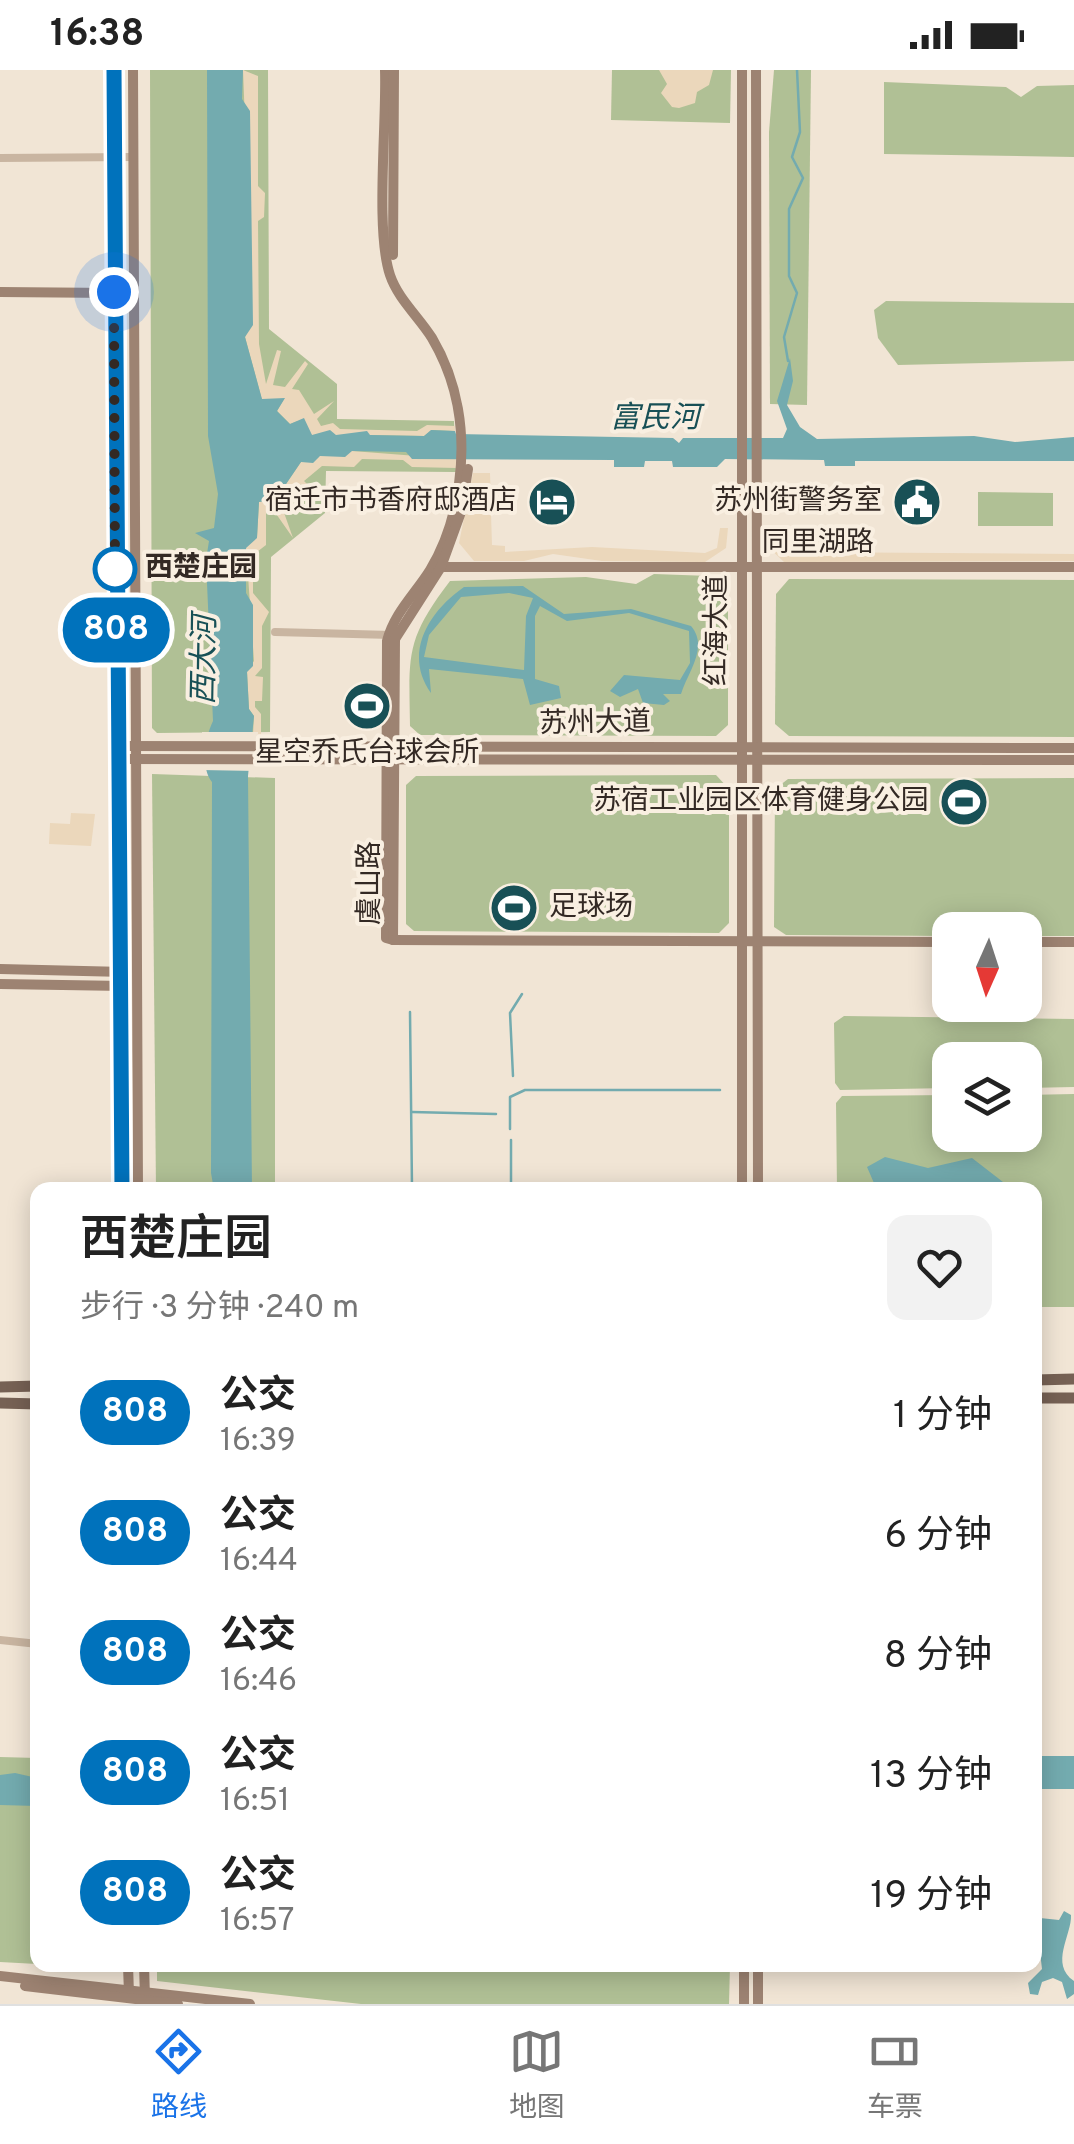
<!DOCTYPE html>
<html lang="zh">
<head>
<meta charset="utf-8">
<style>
	body { margin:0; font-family:Overpass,"Noto Sans SC",sans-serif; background:#f2f2f2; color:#222; height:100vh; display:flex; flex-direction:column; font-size:38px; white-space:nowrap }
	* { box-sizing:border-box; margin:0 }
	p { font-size:32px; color:#767676 }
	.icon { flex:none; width:55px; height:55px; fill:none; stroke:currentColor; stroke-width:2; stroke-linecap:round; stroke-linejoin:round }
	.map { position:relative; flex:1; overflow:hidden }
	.panel { position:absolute; left:30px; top:1112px; width:1012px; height:790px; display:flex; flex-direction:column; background:#fff; border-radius:20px; box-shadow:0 5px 25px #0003 }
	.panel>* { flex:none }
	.badge { padding:0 20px; border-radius:32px; font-size:35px; line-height:65px }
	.needle { width:65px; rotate:183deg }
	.tools { position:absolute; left:932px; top:842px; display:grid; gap:20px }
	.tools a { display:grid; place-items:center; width:110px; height:110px; border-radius:20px; background:#fff; box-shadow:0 5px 25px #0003; font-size:50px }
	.you { position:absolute; width:50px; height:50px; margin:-25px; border:8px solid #fff; border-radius:50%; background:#1a73e8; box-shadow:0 0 0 15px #1a73e833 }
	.map>.badge { position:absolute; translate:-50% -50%; box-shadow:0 0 0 5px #fff }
	.round { display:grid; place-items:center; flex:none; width:105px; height:105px; border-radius:20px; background:#f2f2f2 }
	.headline { display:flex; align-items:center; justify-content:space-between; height:170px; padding:0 50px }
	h1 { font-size:48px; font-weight:600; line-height:75px }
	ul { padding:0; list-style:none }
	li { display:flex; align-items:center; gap:30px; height:120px; padding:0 50px }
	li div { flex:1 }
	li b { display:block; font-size:38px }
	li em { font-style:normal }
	li .badge { min-width:110px; font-weight:700; text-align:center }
	.status { display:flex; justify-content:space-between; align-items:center; height:70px; padding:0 50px; background:#fff; direction:ltr }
	.status svg { height:28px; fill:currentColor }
	.dock { display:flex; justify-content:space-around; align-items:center; height:140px; border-top:2px solid #e0e0e0; background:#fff; font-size:28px; color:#767676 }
	.dock a { display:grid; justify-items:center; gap:5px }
	.dock .on { color:#1a73e8 }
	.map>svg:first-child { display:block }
	.green { fill:#b0c095 }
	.plaza { fill:#ebd7bb }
	.water { fill:#73abaf; fill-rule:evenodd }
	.pier { fill:#f1e5d5 }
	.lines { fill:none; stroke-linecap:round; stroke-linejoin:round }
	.stream { stroke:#73abaf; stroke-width:2.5 }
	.street { stroke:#c9b5a1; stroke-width:8 }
	.secondary { stroke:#9d8372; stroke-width:10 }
	.primary { stroke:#766154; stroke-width:11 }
	.line-casing { stroke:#fff; stroke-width:22 }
	.line { stroke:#0072bc; stroke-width:15 }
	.walk { stroke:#332924; stroke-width:10; stroke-dasharray:0 18 }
	.stop-dot { fill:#fff; stroke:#0072bc; stroke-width:5 }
	.labels { text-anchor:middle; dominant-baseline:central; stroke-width:8; stroke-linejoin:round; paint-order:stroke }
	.poi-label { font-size:28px; fill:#332924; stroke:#f9efe1; text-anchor:end }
	.street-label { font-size:28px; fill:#332924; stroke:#f9efe1 }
	.stop-label { font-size:28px; font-weight:bold; fill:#332924; stroke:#f9efe1; text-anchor:start }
	.water-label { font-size:30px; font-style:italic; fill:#185056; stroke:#f9efe1 }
</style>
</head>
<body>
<div class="status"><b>16:38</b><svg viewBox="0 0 49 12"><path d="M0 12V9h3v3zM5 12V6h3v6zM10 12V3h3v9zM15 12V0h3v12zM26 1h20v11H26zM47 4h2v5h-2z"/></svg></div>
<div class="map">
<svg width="1074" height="1934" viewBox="0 0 1074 1934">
	<rect width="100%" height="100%" fill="#f1e5d5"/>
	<!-- green -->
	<g class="green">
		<polygon points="150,0 268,0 269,259 337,314 337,349 454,351 456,402 326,401 325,443 271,487 270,662 157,663 152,658"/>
		<polygon points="612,0 731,0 730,53 611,50"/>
		<polygon points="774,0 811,0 807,335 770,334 769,62"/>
		<polygon points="884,12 1006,17 1021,27 1037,16 1074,15 1074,87 884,84"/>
		<polygon points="886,231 1074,233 1074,291 898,295 878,268 874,240"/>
		<polygon points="978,422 1053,423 1053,456 978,456"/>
		<path d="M654 504 710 506 728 519V655L716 666 420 665 410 656C409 585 405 570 450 511L586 507 636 514Z"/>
		<polygon points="789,509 1074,510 1074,667 789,666 775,654 776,524"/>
		<polygon points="152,704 275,708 275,1120 156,1120"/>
		<polygon points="716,705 729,719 729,853 719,863 414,861 406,854 406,715 416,706"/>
		<polygon points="1074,708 1074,866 1025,866 1025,860 950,860 950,866 786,865 774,857 775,719 788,709"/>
		<polygon points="844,946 1074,949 1074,1017 1025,1018 1025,990 950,990 950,1018 840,1020 835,1013 834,953"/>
		<polygon points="1074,1024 1074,1237 1035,1237 1035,1120 837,1120 836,1033 842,1026 950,1025 950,1065 1025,1065 1025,1025"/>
		<polygon points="0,1687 37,1688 37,1894 0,1892"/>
		<polygon points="157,1895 730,1895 729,1934 361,1934 157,1911"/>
	</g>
	<!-- plaza -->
	<g class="plaza">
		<polygon points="243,0 258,6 258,116 265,123 264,147 258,151 259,274 266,314 277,280 281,281 273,315 285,317 305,291 308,294 292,319 299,320 314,344 334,331 317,349 321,356 333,353 340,359 417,361 427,355 455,356 455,361 432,360 424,366 370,365 352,381 456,389 457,398 412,397 403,390 362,389 354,397 322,396 304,411 325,432 301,414 282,437 293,468 272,438 266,438 266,475 253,485 253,523 269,542 262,556 262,598 255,606 263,607 262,631 255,631 255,637 261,644 261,664 253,664 254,646 249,639 247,601 254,591 246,477 257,467 259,432 276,428 301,392 312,365 298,351 290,354 277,341 284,329 262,330 245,267 250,255 251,207"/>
		<polygon points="659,0 713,0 709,15 697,22 695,33 679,38 672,37 661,23 667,14"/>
		<polygon points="473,403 490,403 491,434 499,435 499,443 491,444 492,475 505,476 505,482 592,477 705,483 717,478 720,458 728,458 726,478 705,492 602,491 553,484 524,491 474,491 459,473"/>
		<polygon points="767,463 775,463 777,477 790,482 1074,484 1074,491 784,492 767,476"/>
		<polygon points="71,743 95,744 91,776 49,774 50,753 70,754"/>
	</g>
	<!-- water -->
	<g class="water">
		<path d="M207 0H243L242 29 250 41 253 255 245 267 262 329 285 328 277 341 290 354 304 348 312 365 330 360 336 365 367 361 370 365 424 366 431 360 455 361 456 364 673 368 679 373 683 368H783L787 359 777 331 790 288 793 311 787 335 800 357 817 369 974 366 1015 372 1074 367V391H855V396H825L824 390 725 389 717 397H673L672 391H645L644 397H614V390L412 389 406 382 352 381 345 387 320 386 313 393 301 392 276 429 259 432 257 468 246 478V523L253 535V596L247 602 249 639 254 646 248 706 252 1120H214L211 1103 212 712C200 697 205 667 213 651L206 490 209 471 195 463 214 458 218 424 208 366Z"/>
		<path d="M523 516 564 544 631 539 691 556C709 577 688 602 681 624H663L670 631 664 635 643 633 638 619 620 627 610 621 624 605 680 610 690 593 689 561 629 543 567 551 540 536 535 546V609L559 616 561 628 530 635 523 609 429 599 431 623C403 584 428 542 464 517ZM509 523 533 528 526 546 524 600 424 587 429 565 461 527Z"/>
		<polygon points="885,1087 928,1098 972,1088 1003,1112 998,1120 877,1120 867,1097"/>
		<rect x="1035" y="1686" width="39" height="33"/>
		<polygon points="15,1703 37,1708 37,1736 0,1735 0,1705"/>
		<path d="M1035 1839 1040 1848 1059 1850 1064 1841 1071 1845C1072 1865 1049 1894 1074 1911V1924L1067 1929 1062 1912 1053 1908 1042 1912 1038 1925 1030 1924 1028 1913 1042 1899Z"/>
	</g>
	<!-- pier -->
	<polygon class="pier" points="202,662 258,662 257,701 201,700"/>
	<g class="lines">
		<!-- stream -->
		<g class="stream">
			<polyline points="788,291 784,267 797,223 789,206 789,139 803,108 792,87 800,62 797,0"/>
			<polyline points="410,942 412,1118"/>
			<polyline points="513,1006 510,943 522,924"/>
			<polyline points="412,1042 496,1044"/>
			<polyline points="510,1059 510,1027 525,1020 720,1020"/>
			<polyline points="511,1120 511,1070"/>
		</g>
		<!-- street -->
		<g class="street">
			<polyline points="0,88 133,87"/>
			<polyline points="275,562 392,565"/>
			<polyline points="0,1570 38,1574"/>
		</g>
		<!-- secondary -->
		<g class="secondary">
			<polyline points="115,0 122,1120"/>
			<polyline points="133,0 138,1120"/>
			<path d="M385 0C387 52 375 160 390 205 398 229 419 247 432 268 458 312 466 363 459 414 455 444 446 474 430 500 415 524 394 543 387 571L386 868 393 870"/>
			<polyline points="742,0 742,1120"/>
			<polyline points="756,0 758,1120"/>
			<polyline points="393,185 394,0"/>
			<polyline points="0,222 114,223"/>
			<polyline points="441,497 1074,497"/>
			<polyline points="117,676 1074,678"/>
			<polyline points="117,689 1074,690"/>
			<polyline points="393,870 395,569 441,497 461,442 468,399"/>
			<polyline points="393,870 950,872"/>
			<polyline points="1025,872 1074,872"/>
			<polyline points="0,899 125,902"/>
			<polyline points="0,914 124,916"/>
			<polyline points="128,1895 129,1924"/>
			<polyline points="144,1895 145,1928"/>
			<polyline points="0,1906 250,1934"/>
			<polyline points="25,1916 178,1934"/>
			<polyline points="744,1934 744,1895"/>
			<polyline points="758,1934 758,1895"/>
		</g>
		<!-- primary -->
		<g class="primary">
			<polyline points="1035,1310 1074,1309"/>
			<polyline points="0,1317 38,1316"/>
			<polyline points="1035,1328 1074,1328"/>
			<polyline points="0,1333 38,1334"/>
		</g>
	</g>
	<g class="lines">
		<!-- line casing -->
		<g class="line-casing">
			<polyline id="line" points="114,0 122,1120"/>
		</g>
		<!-- line -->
		<use href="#line" class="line"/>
		<!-- walk -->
		<polyline class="walk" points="114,222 115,499"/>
	</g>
	<!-- icons -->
	<defs>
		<g id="hotel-disc" transform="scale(2.5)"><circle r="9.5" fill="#185056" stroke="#f9efe1"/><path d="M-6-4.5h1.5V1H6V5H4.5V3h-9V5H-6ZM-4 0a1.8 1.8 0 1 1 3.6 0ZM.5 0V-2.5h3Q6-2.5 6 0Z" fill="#fff"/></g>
		<g id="civic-disc" transform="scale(2.5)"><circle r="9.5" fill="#185056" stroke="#f9efe1"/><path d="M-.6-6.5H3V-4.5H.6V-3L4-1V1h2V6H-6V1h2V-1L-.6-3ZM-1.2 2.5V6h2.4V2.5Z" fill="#fff"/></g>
		<g id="stadium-disc" transform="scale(2.5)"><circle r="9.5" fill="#185056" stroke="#f9efe1"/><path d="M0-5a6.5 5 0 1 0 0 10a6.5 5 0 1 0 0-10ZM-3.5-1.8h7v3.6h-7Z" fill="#fff"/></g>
	</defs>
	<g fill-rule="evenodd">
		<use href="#hotel-disc" x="552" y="432"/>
		<use href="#civic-disc" x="917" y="432"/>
		<use href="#stadium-disc" x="367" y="636"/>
		<use href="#stadium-disc" x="964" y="732"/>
		<use href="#stadium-disc" x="514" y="838"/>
	</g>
	<!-- markers -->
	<circle class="stop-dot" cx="115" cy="499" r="20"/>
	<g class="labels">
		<!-- poi labels -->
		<g class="poi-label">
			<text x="517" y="432">宿迁市书香府邸酒店</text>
			<text x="882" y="432">苏州街警务室</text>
			<text x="367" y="684" text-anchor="middle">星空乔氏台球会所</text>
			<text x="929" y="732">苏宿工业园区体育健身公园</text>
			<text x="549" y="838" text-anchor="start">足球场</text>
		</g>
		<!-- street labels -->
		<g class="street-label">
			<text x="818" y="474">同里湖路</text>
			<text transform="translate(718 560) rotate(-90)">红海大道</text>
			<text transform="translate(595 654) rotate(-1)">苏州大道</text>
			<text transform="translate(371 813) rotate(-90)">虞山路</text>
		</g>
		<!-- stop labels -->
		<g class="stop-label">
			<text x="145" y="499">西楚庄园</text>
		</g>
		<!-- water labels -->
		<g class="water-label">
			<text x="655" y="349">富民河</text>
			<text transform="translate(206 590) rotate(-89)">西大河</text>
		</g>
	</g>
</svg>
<div class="tools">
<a><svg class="needle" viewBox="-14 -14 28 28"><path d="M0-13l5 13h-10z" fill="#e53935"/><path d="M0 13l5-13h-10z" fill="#767676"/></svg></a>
<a><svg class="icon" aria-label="layers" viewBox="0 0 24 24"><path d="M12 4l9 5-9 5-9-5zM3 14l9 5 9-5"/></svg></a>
</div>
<div class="you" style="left:114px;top:222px"></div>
<b class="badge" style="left:116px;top:560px;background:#0072bc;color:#fff">808</b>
<section class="panel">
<div class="headline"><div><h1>西楚庄园</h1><p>步行 · 3 分钟 · 240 m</p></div><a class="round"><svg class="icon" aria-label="heart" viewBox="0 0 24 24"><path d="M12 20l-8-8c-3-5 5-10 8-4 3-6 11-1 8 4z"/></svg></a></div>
<ul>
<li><span class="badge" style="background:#0072bc;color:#fff">808</span><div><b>公交</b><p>16:39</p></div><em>1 分钟</em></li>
<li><span class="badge" style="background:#0072bc;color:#fff">808</span><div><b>公交</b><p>16:44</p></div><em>6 分钟</em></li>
<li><span class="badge" style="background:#0072bc;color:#fff">808</span><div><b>公交</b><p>16:46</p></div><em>8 分钟</em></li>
<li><span class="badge" style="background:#0072bc;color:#fff">808</span><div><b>公交</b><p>16:51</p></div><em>13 分钟</em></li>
<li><span class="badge" style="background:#0072bc;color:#fff">808</span><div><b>公交</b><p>16:57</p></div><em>19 分钟</em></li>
</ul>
</section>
</div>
<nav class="dock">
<a class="on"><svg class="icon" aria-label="directions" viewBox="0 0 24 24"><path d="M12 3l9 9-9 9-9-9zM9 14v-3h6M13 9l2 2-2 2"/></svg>路线</a>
<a><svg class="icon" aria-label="map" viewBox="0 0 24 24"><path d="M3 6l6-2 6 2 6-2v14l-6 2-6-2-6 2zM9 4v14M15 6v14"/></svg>地图</a>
<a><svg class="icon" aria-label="tickets" viewBox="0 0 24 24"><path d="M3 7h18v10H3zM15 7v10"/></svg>车票</a>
</nav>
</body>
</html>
